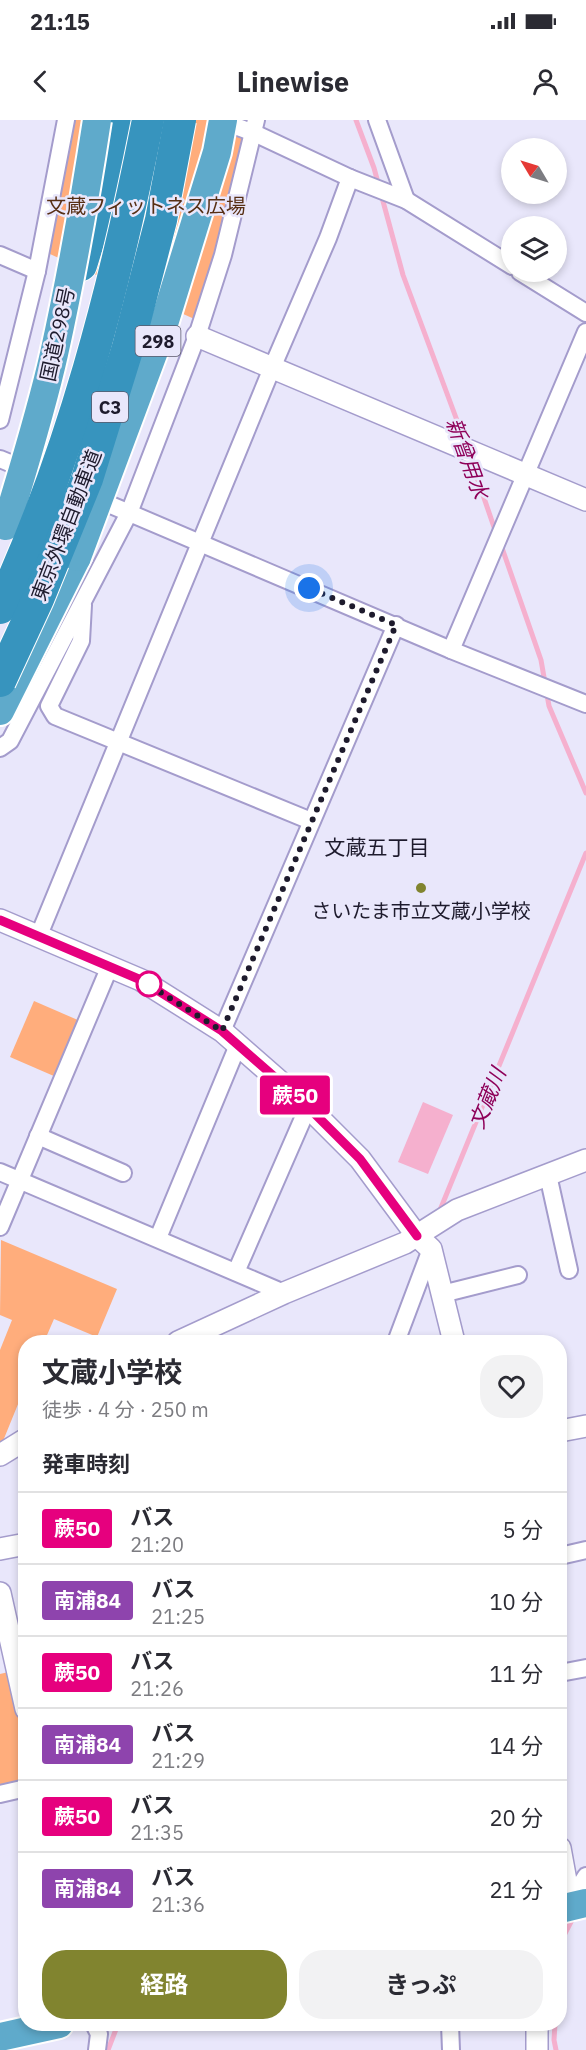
<!DOCTYPE html>
<html lang="ja">
<head>
<meta charset="utf-8">
<style>
	body { margin:0; font-family:"IBM Plex Sans","Noto Sans JP",sans-serif; background:#f2f2f3; color:#2b2b33; height:100vh; display:flex; flex-direction:column; font-size:22px; white-space:nowrap }
	* { box-sizing:border-box; margin:0 }
	p { font-size:20px; color:#7c7c81 }
	.icon { flex:none; width:33px; height:33px; fill:none; stroke:currentColor; stroke-width:2; stroke-linecap:round; stroke-linejoin:round }
	.map { position:relative; flex:1; overflow:hidden }
	.details { position:absolute; left:18px; top:1215px; width:549px; height:696px; display:flex; flex-direction:column; background:#fff; border-radius:24px; box-shadow:0 3px 9px #0003 }
	.details>* { flex:none }
	.badge { padding:0 12px; border-radius:4px; font-size:21px; line-height:39px }
	.needle { width:39px; rotate:308deg }
	.buttons { position:absolute; left:501px; top:18px; display:grid; gap:12px }
	.buttons a { display:grid; place-items:center; width:66px; height:66px; border-radius:50%; background:#fff; box-shadow:0 3px 9px #0003; font-size:30px }
	.you { position:absolute; width:30px; height:30px; margin:-15px; border:4px solid #fff; border-radius:50%; background:#1a73e8; box-shadow:0 0 0 9px #1a73e833 }
	.map>.badge { position:absolute; translate:-50% -50%; box-shadow:0 0 0 3px #fff }
	h2 { padding:0 24px; font-size:22px; line-height:54px }
	.round { display:grid; place-items:center; flex:none; width:63px; height:63px; border-radius:24px; background:#f2f2f3 }
	.summary { display:flex; align-items:center; justify-content:space-between; height:102px; padding:0 24px }
	h1 { font-size:28px; font-weight:700; line-height:45px }
	.primary-button { display:flex; gap:12px; margin-top:auto; padding:12px 24px }
	.primary-button a { flex:1; height:69px; border-radius:24px; background:#81842f; color:#fff; font-size:24px; font-weight:700; line-height:69px; text-align:center }
	.primary-button a+a { background:#f2f2f3; color:#2b2b33 }
	ul { padding:0; list-style:none }
	li { display:flex; align-items:center; gap:18px; height:72px; padding:0 24px; border-top:2px solid #e1e1e2 }
	li div { flex:1 }
	li b { display:block; font-size:22px }
	li em { font-style:normal }
	li .badge { min-width:66px; font-weight:700; text-align:center }
	.status { display:flex; justify-content:space-between; align-items:center; height:42px; padding:0 30px; background:#fff; direction:ltr }
	.status svg { height:16px; fill:currentColor }
	header { display:flex; justify-content:space-between; align-items:center; height:78px; padding:0 24px; background:#fff; font-size:27px; font-weight:700 }
	.map>svg:first-child { display:block }
	.green { fill:#ffad7c }
	.water { fill:#f5b0ce }
	.lines { fill:none; stroke-linecap:round; stroke-linejoin:round }
	.stream { stroke:#f5b0ce; stroke-width:5 }
	.minor-casing { stroke:#a49ccc; stroke-width:20 }
	.tertiary-casing { stroke:#a49ccc; stroke-width:24 }
	.trunk-casing { stroke:#fff; stroke-width:32 }
	.motorway-casing { stroke:#fff; stroke-width:34 }
	.minor { stroke:#fff; stroke-width:16 }
	.tertiary { stroke:#fff; stroke-width:21 }
	.trunk { stroke:#5faacb; stroke-width:28 }
	.motorway { stroke:#3794be; stroke-width:32 }
	.trunk-bridge-casing { stroke:#fff; stroke-width:32; stroke-linecap:butt }
	.motorway-bridge-casing { stroke:#fff; stroke-width:34; stroke-linecap:butt }
	.trunk-bridge { stroke:#5faacb; stroke-width:28 }
	.motorway-bridge { stroke:#3794be; stroke-width:32 }
	.line-casing { stroke:#fff; stroke-width:14 }
	.line { stroke:#e6007e; stroke-width:9 }
	.walk { stroke:#1e1b2d; stroke-width:6; stroke-dasharray:0 10.8 }
	.poi-dot { fill:#81842f; stroke:#e9e7fb; stroke-width:2 }
	.stop-dot { fill:#fff; stroke:#e6007e; stroke-width:3 }
	.labels { text-anchor:middle; dominant-baseline:central; stroke-width:5; stroke-linejoin:round; paint-order:stroke }
	.shield { fill:#e9e7fb; stroke:#5b586b; stroke-width:1.5 }
	.shield-label { font-size:18px; font-weight:bold; fill:#1e1b2d }
	.park-label { font-size:20px; fill:#572f14; stroke:#e9e7fb }
	.street-label { font-size:20px; fill:#1e1b2d; stroke:#e9e7fb }
	.poi-label { font-size:20px; fill:#1e1b2d; stroke:#e9e7fb }
	.water-label { font-size:21px; font-style:italic; fill:#8e0059; stroke:#e9e7fb }
	.neighbourhood-label { font-size:21px; fill:#1e1b2d; stroke:#e9e7fb }
</style>
</head>
<body>
<div class="status"><b>21:15</b><svg viewBox="0 0 49 12"><path d="M0 12V9h3v3zM5 12V6h3v6zM10 12V3h3v9zM15 12V0h3v12zM26 1h20v11H26zM47 4h2v5h-2z"/></svg></div>
<header><svg class="icon" aria-label="back" viewBox="0 0 24 24"><path d="M15 5l-7 7 7 7"/></svg>Linewise<svg class="icon" aria-label="person" viewBox="0 0 24 24"><circle cx="12" cy="8" r="4"/><path d="M4 21q1-7 8-7t8 7"/></svg></header>
<div class="map">
<svg width="586" height="1930" viewBox="0 0 586 1930">
	<rect width="100%" height="100%" fill="#e9e7fb"/>
	<!-- green -->
	<g class="green">
		<polygon points="66,0 220,0 254,13 201,202 41,130"/>
		<polygon points="34,881 87,904 63,960 10,937"/>
		<polygon points="1,1120 117,1169 97,1217 54,1199 44,1222 26,1222 25,1267 3,1321 0,1323 0,1230 12,1200 0,1195"/>
		<polygon points="17,1550 26,1589 25,1668 0,1674 0,1554"/>
	</g>
	<!-- water -->
	<polygon class="water" points="423,982 453,995 428,1054 398,1042"/>
	<g class="lines">
		<!-- stream -->
		<g class="stream">
			<polyline points="356,0 374,48 403,155 465,322"/>
			<polyline points="470,337 496,413"/>
			<polyline points="501,425 541,540 549,586 586,673"/>
			<polyline points="438,1095 586,733"/>
			<polyline points="560,1823 574,1796"/>
			<polyline points="555,1904 554,1920 556,1930"/>
			<polyline points="108,1930 118,1904"/>
		</g>
		<!-- minor casing -->
		<g class="minor-casing">
			<g id="minor">
				<polyline points="219,0 254,13 350,58 406,80 512,146"/>
				<polyline points="377,0 406,80"/>
				<polyline points="0,135 37,151"/>
				<polyline points="520,152 586,193"/>
				<polyline points="0,300 37,151 66,0"/>
				<polyline points="0,339 29,351"/>
				<polyline points="92,377 451,530 586,584"/>
				<polyline points="83,485 81,521 49,586 55,596 311,701"/>
				<polyline points="451,530 586,212"/>
				<polyline points="0,628 10,621 129,393 197,216 223,135 256,0"/>
				<polyline points="39,815 272,248 328,118 350,58"/>
				<polyline points="222,911 396,505"/>
				<polyline points="38,1016 123,1053"/>
				<polyline points="0,1052 284,1173"/>
				<polyline points="548,1055 569,1150"/>
				<polyline points="0,1107 110,846"/>
				<polyline points="158,1118 238,925"/>
				<polyline points="236,1152 308,987"/>
				<polyline points="442,1174 518,1155"/>
				<polyline points="396,1222 431,1129"/>
				<polyline points="560,1436 586,1430"/>
				<polyline points="560,1553 586,1548"/>
				<polyline points="0,1674 26,1668"/>
				<polyline points="566,1788 586,1756"/>
				<polyline points="94,1904 99,1914 97,1930"/>
				<polyline points="450,1904 451,1930"/>
			</g>
		</g>
		<!-- tertiary casing -->
		<g class="tertiary-casing">
			<g id="tertiary">
				<polyline points="197,216 586,380"/>
				<polyline points="0,800 141,860 222,911 302,981 360,1039 417,1116 431,1129 454,1222"/>
				<polyline points="178,1222 284,1173 405,1123 457,1090 586,1040"/>
				<polyline points="560,1311 586,1306"/>
				<polyline points="0,1335 26,1319"/>
				<polyline points="0,1429 26,1424"/>
				<polyline points="0,1473 26,1589"/>
				<polyline points="560,1728 568,1772 566,1788"/>
				<polyline points="537,1904 537,1930"/>
			</g>
		</g>
		<!-- trunk casing -->
		<g class="trunk-casing">
			<g id="trunk">
				<polyline points="0,591 77,437"/>
				<polyline points="560,1789 586,1783"/>
				<polyline points="0,1917 59,1904"/>
			</g>
		</g>
		<!-- motorway casing -->
		<g class="motorway-casing">
			<polyline id="motorway" points="81,145 98,90 118,0"/>
		</g>
		<!-- minor -->
		<use href="#minor" class="minor"/>
		<!-- tertiary -->
		<use href="#tertiary" class="tertiary"/>
		<!-- trunk -->
		<use href="#trunk" class="trunk"/>
		<!-- motorway -->
		<use href="#motorway" class="motorway"/>
		<!-- trunk-bridge casing -->
		<g class="trunk-bridge-casing">
			<g id="trunk-bridge">
				<path d="M6 406C23 349 41 292 54 234 71 157 85 78 97 0"/>
				<polyline points="77,437 163,207 217,32 223,0"/>
			</g>
		</g>
		<!-- motorway-bridge casing -->
		<g class="motorway-bridge-casing">
			<g id="motorway-bridge">
				<path d="M0 488C72 334 115 167 148 0"/>
				<polyline points="0,561 38,479 87,359 128,227 161,100 180,0"/>
			</g>
		</g>
		<!-- trunk-bridge -->
		<use href="#trunk-bridge" class="trunk-bridge"/>
		<!-- motorway-bridge -->
		<use href="#motorway-bridge" class="motorway-bridge"/>
	</g>
	<g class="lines">
		<!-- line casing -->
		<g class="line-casing">
			<polyline id="line" points="0,800 141,860 222,911 302,981 360,1039 417,1116"/>
		</g>
		<!-- line -->
		<use href="#line" class="line"/>
		<!-- walk -->
		<polyline class="walk" points="149,864 141,860 222,911 396,505 309,468"/>
	</g>
	<!-- markers -->
	<circle class="poi-dot" cx="421" cy="768" r="6"/>
	<circle class="stop-dot" cx="149" cy="864" r="12"/>
	<g class="labels">
		<!-- shield labels -->
		<g class="shield">
			<rect x="135.5" y="206" width="45" height="30" rx="4.5"/>
			<rect x="92" y="272" width="36" height="30" rx="4.5"/>
		</g>
		<g class="shield-label">
			<text x="158" y="221">298</text>
			<text x="110" y="287">C3</text>
		</g>
		<!-- park labels -->
		<g class="park-label">
			<text x="146" y="85">文蔵フィットネス広場</text>
		</g>
		<!-- street labels -->
		<g class="street-label">
			<text transform="translate(57 214) rotate(-78)">国道298号</text>
			<text transform="translate(66 405) rotate(-69)">東京外環自動車道</text>
		</g>
		<!-- poi labels -->
		<g class="poi-label">
			<text x="421" y="790">さいたま市立文蔵小学校</text>
		</g>
		<!-- water labels -->
		<g class="water-label">
			<text transform="translate(468 338) rotate(70)">新曾用水</text>
			<text transform="translate(487 978) rotate(-68)">文蔵川</text>
		</g>
		<!-- neighbourhood labels -->
		<g class="neighbourhood-label">
			<text x="377" y="727">文蔵五丁目</text>
		</g>
	</g>
</svg>
<div class="buttons">
<a><svg class="needle" viewBox="-14 -14 28 28"><path d="M0-13l5 13h-10z" fill="#e53935"/><path d="M0 13l5-13h-10z" fill="#7c7c81"/></svg></a>
<a><svg class="icon" aria-label="layers" viewBox="0 0 24 24"><path d="M12 4l9 5-9 5-9-5zM3 14l9 5 9-5"/></svg></a>
</div>
<div class="you" style="left:309px;top:468px"></div>
<b class="badge" style="left:295px;top:975px;background:#e6007e;color:#fff">蕨50</b>
<section class="details">
<div class="summary"><div><h1>文蔵小学校</h1><p>徒歩 · 4 分 · 250 m</p></div><a class="round"><svg class="icon" aria-label="heart" viewBox="0 0 24 24"><path d="M12 20l-8-8c-3-5 5-10 8-4 3-6 11-1 8 4z"/></svg></a></div>
<h2>発車時刻</h2>
<ul>
<li><span class="badge" style="background:#e6007e;color:#fff">蕨50</span><div><b>バス</b><p>21:20</p></div><em>5 分</em></li>
<li><span class="badge" style="background:#8e44ad;color:#fff">南浦84</span><div><b>バス</b><p>21:25</p></div><em>10 分</em></li>
<li><span class="badge" style="background:#e6007e;color:#fff">蕨50</span><div><b>バス</b><p>21:26</p></div><em>11 分</em></li>
<li><span class="badge" style="background:#8e44ad;color:#fff">南浦84</span><div><b>バス</b><p>21:29</p></div><em>14 分</em></li>
<li><span class="badge" style="background:#e6007e;color:#fff">蕨50</span><div><b>バス</b><p>21:35</p></div><em>20 分</em></li>
<li><span class="badge" style="background:#8e44ad;color:#fff">南浦84</span><div><b>バス</b><p>21:36</p></div><em>21 分</em></li>
</ul>
<div class="primary-button"><a>経路</a><a>きっぷ</a></div>
</section>
</div>
</body>
</html>
